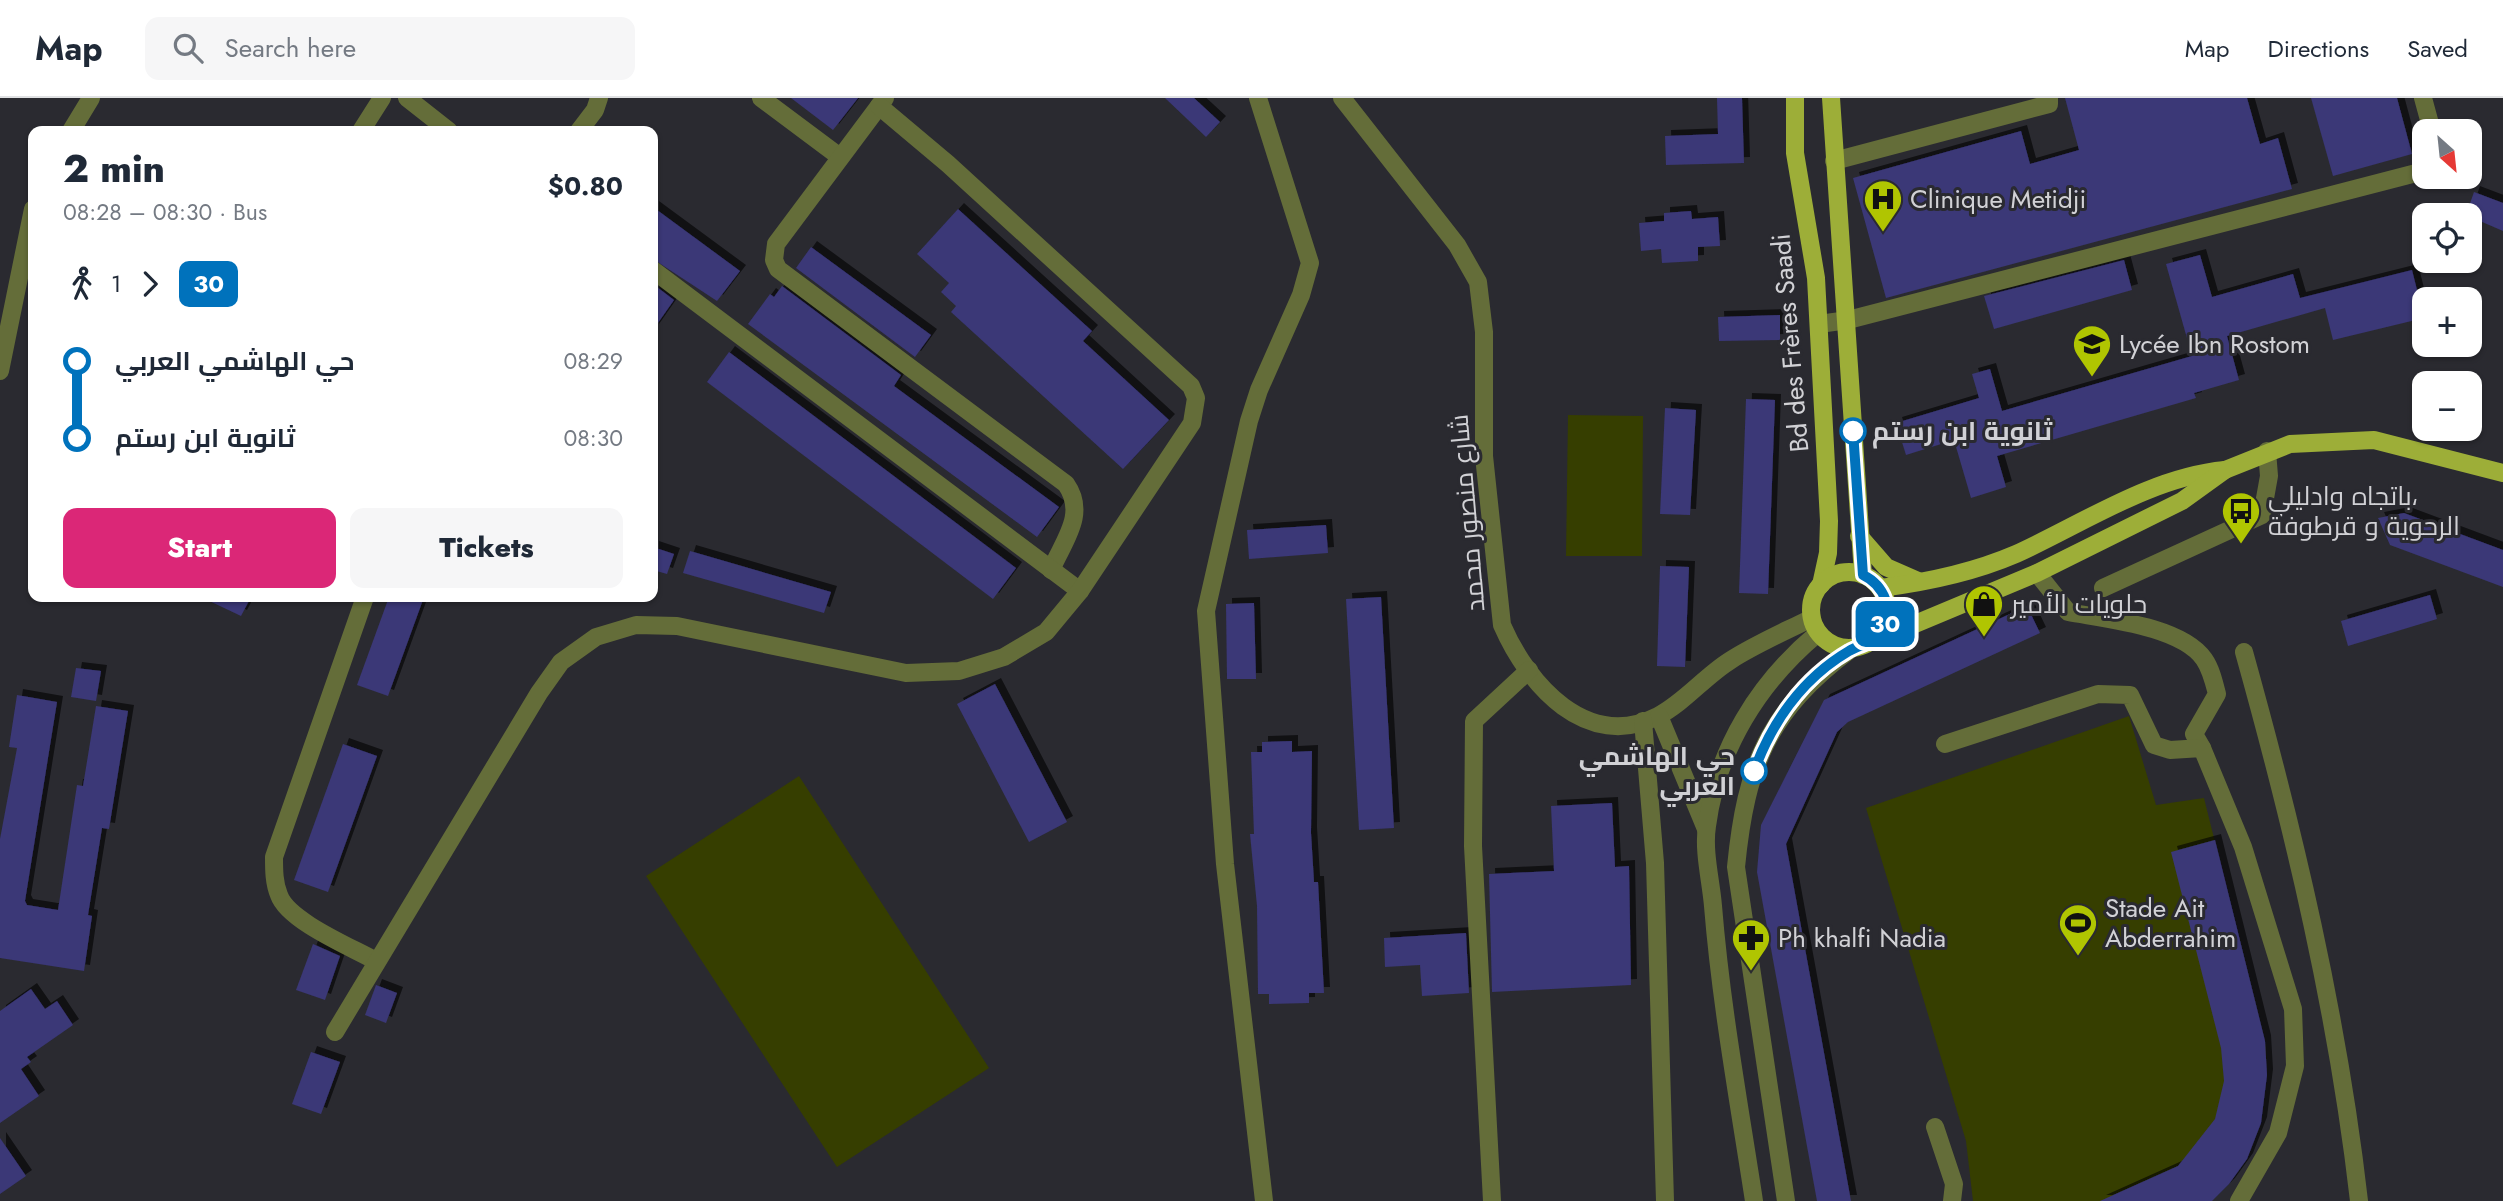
<!DOCTYPE html>
<html lang="en">
<head>
<meta charset="utf-8">
<style>
	body { margin:0; font-family:Jost,Cairo,sans-serif; background:#f6f6f7; color:#1f2937; height:100vh; display:flex; flex-direction:column; font-size:26px; white-space:nowrap }
	* { box-sizing:border-box; margin:0 }
	p { font-size:23px; color:#747a83 }
	.icon { flex:none; width:38px; height:38px; fill:none; stroke:currentColor; stroke-width:2; stroke-linecap:round; stroke-linejoin:round }
	.map { position:relative; flex:1; overflow:hidden }
	.sheet { position:absolute; left:28px; top:28px; width:630px; height:476px; display:flex; flex-direction:column; background:#fff; border-radius:14px; box-shadow:0 2px 5px #0004 }
	.sheet>* { flex:none }
	.badge { padding:0 14px; border-radius:10px; font-size:24px; line-height:46px }
	.needle { width:46px; rotate:153deg }
	.tools { position:absolute; left:2412px; top:21px; display:grid; gap:14px }
	.tools a { display:grid; place-items:center; width:70px; height:70px; border-radius:14px; background:#fff; box-shadow:0 2px 5px #0004; font-size:35px }
	.map>.badge { position:absolute; translate:-50% -50%; box-shadow:0 0 0 4px #fff }
	.legs { display:flex; align-items:center; gap:10px; height:77px; padding:0 35px; font-size:23px }
	.legs p { margin-inline-start:auto }
	.overview { display:flex; align-items:center; justify-content:space-between; height:119px; padding:0 35px }
	h1 { font-size:38px; font-weight:800; line-height:52px }
	.cta { display:flex; gap:14px; margin-top:auto; padding:14px 35px }
	.cta a { flex:1; height:80px; border-radius:14px; background:#db2777; color:#fff; font-size:28px; font-weight:800; line-height:80px; text-align:center }
	.cta a+a { background:#f6f6f7; color:#1f2937 }
	ul { padding:0 35px; list-style:none }
	li { display:flex; align-items:center; gap:24px; height:77px; font-size:26px }
	li i { display:grid; place-items:center; width:10px; height:100%; margin:0 9px; background:currentColor }
	li i::after { content:''; width:18px; height:18px; margin:-9px; border:5px solid; border-radius:50%; background:#fff }
	li p { margin-inline-start:auto }
	li:first-child i { background:linear-gradient(#0000 50%,currentColor 0) }
	li:last-child i { background:linear-gradient(currentColor 50%,#0000 0) }
	header { display:flex; align-items:center; gap:42px; box-sizing:border-box; height:98px; padding:0 35px; background:#fff; border-bottom:2px solid #e0e1e3 }
	header strong { font-size:33px }
	nav { display:flex; gap:38px; margin-inline-start:auto; font-size:24px }
	.search { width:490px; height:63px; background:#f6f6f7; display:flex; align-items:center; gap:18px; box-sizing:border-box; padding:0 24px; border-radius:14px; color:#747a83; font-size:26px }
	.map>svg:first-child { display:block }
	.green { fill:#363e00 }
	.building { fill:#3a3777; filter:url(#shadow) }
	.lines { fill:none; stroke-linecap:round; stroke-linejoin:round }
	.minor { stroke:#646d39; stroke-width:18 }
	.major { stroke:#9dae38; stroke-width:18 }
	.line-1-casing { stroke:#fff; stroke-width:16 }
	.line-1 { stroke:#0072bc; stroke-width:10 }
	.stop-1-dot { fill:#fff; stroke:#0072bc; stroke-width:3.5 }
	.labels { text-anchor:middle; dominant-baseline:central; stroke-width:6; stroke-linejoin:round; paint-order:stroke }
	.poi-label { font-size:26px; fill:#d1d1d5; stroke:#2a2a30; text-anchor:start }
	.street-label { font-size:26px; fill:#d1d1d5; stroke:#2a2a30 }
	.stop-label { font-size:26px; font-weight:bold; fill:#d1d1d5; stroke:#2a2a30; text-anchor:start }
</style>
</head>
<body>
<header>
<strong>Map</strong>
<div class="search"><svg class="icon" aria-label="search" viewBox="0 0 24 24"><circle cx="10" cy="10" r="6"/><path d="M15 15l6 6"/></svg>Search here</div>
<nav><a>Map</a><a>Directions</a><a>Saved</a></nav>
</header>
<div class="map">
<svg width="2503" height="1103" viewBox="0 0 2503 1103">
	<defs>
		<filter id="shadow"><feDropShadow dx="6" dy="-6" stdDeviation="0" flood-color="#0009"/></filter>
	</defs>
	<rect width="100%" height="100%" fill="#2a2a30"/>
	<!-- green -->
	<g class="green">
		<polygon points="1568,317 1643,318 1642,458 1566,458"/>
		<path d="M2129 618 2156 707 2204 700 2266 949C2268 1008 2257 1062 2211 1103H1973L1966 1043 1866 710Z"/>
		<polygon points="799,678 989,970 837,1069 646,778"/>
	</g>
	<!-- building -->
	<g class="building">
		<polygon points="791,0 858,0 833,32"/>
		<polygon points="1165,0 1194,0 1220,24 1206,39"/>
		<polygon points="1717,0 1742,0 1744,65 1666,67 1665,38 1718,36"/>
		<polygon points="2065,0 2247,0 2260,46 2278,40 2292,91 1886,200 1853,80 2021,33 2030,66 2079,52"/>
		<polygon points="2311,0 2397,0 2412,56 2333,78"/>
		<polygon points="2474,94 2503,105 2503,133 2466,117"/>
		<polygon points="653,109 740,173 717,203 653,161"/>
		<polygon points="958,111 1092,233 1083,243 1169,322 1123,371 951,214 956,208 941,194 949,185 917,156"/>
		<polygon points="1691,113 1692,121 1718,119 1720,148 1698,149 1698,163 1662,165 1661,151 1641,153 1639,125 1664,123 1664,115"/>
		<polygon points="811,149 931,237 915,259 796,170"/>
		<polygon points="2200,157 2212,199 2293,176 2300,200 2412,172 2424,220 2333,242 2325,210 2227,238 2239,282 2194,295 2196,300 1997,358 2006,389 1971,400 1954,342 1906,357 1896,325 1979,300 1972,276 1990,271 2002,313 2192,258 2166,166"/>
		<polygon points="2124,162 2132,192 1994,231 1984,198"/>
		<polygon points="653,186 674,202 653,232"/>
		<polygon points="782,188 901,277 894,288 1059,409 1037,439 748,226 770,196 774,199"/>
		<polygon points="1780,217 1780,242 1719,243 1718,219"/>
		<polygon points="729,254 1016,470 993,501 707,284"/>
		<polygon points="1746,301 1775,302 1768,496 1739,495"/>
		<polygon points="1665,310 1696,312 1690,417 1660,416"/>
		<polygon points="2404,415 2503,452 2503,489 2390,447 2378,420"/>
		<polygon points="1326,427 1328,455 1249,461 1247,432"/>
		<polygon points="653,449 674,456 667,476 653,472"/>
		<polygon points="690,453 831,494 824,515 683,475"/>
		<polygon points="1660,468 1689,469 1685,569 1657,568"/>
		<polygon points="2430,497 2437,521 2348,548 2341,523"/>
		<polygon points="201,499 251,499 241,518"/>
		<polygon points="389,499 424,499 388,598 357,587"/>
		<polygon points="1381,499 1394,730 1359,732 1346,501"/>
		<polygon points="1254,505 1256,581 1227,581 1226,506"/>
		<polygon points="2027,508 2040,535 1848,624 1837,634 1786,746 1851,1103 1817,1103 1757,774 1761,727 1824,602"/>
		<polygon points="76,570 101,573 96,603 71,599"/>
		<polygon points="995,586 1067,724 1029,744 957,606"/>
		<polygon points="17,597 57,604 25,803 27,807 58,812 77,687 83,688 96,608 128,613 109,731 102,730 88,817 92,818 84,873 0,860 0,741 17,650 9,649"/>
		<polygon points="1292,643 1292,654 1312,653 1311,735 1314,784 1318,784 1324,895 1309,895 1309,905 1269,906 1269,896 1258,896 1257,808 1250,736 1254,736 1251,654 1262,654 1262,644"/>
		<polygon points="343,646 377,658 328,794 294,782"/>
		<polygon points="1612,705 1615,769 1629,768 1631,887 1492,894 1489,776 1554,773 1551,708"/>
		<polygon points="2215,742 2265,943 2267,977 2261,1025 2247,1061 2229,1086 2212,1103 2100,1103 2178,1068 2215,1021 2224,983 2221,950 2171,754"/>
		<polygon points="1466,835 1469,895 1422,898 1420,867 1385,869 1384,840"/>
		<polygon points="313,846 340,858 325,902 296,892"/>
		<polygon points="376,887 397,895 386,925 365,917"/>
		<polygon points="31,891 45,911 57,903 73,927 27,959 31,964 21,971 39,998 0,1025 0,913"/>
		<polygon points="311,954 340,964 321,1016 292,1006"/>
		<polygon points="0,1040 26,1078 0,1096"/>
	</g>
	<g class="lines">
		<!-- minor -->
		<g class="minor">
			<polyline points="407,0 449,33"/>
			<polyline points="761,0 840,59"/>
			<path d="M885 0 776 146 774 162 778 171 1066 386C1087 416 1064 442 1051 472"/>
			<polyline points="1258,0 1310,165 1301,197 1259,292 1249,323 1206,513 1225,766 1264,1103"/>
			<path d="M1342 0 1457 147 1478 184 1484 234V358L1502 527C1528 587 1587 654 1658 618 1685 604 1705 578 1731 562 1756 546 1784 534 1812 520"/>
			<polyline points="2423,0 2432,33"/>
			<polyline points="71,33 91,0"/>
			<polyline points="361,33 382,0"/>
			<polyline points="579,33 595,12 599,0"/>
			<polyline points="1834,63 2049,6 2049,0"/>
			<polyline points="653,172 1080,493"/>
			<polyline points="1819,226 1848,222 2424,73"/>
			<polyline points="0,273 33,111"/>
			<path d="M2037 475 2068 514C2105 521 2181 528 2204 561 2211 571 2214 584 2217 596L2194 636 2202 650"/>
			<polyline points="2103,490 2262,417 2269,378 2267,353"/>
			<path d="M365 499 274 759C274 772 274 785 279 797 288 823 351 849 376 863"/>
			<path d="M2244 554C2294 733 2338 918 2359 1103"/>
			<polyline points="1659,618 1706,731"/>
			<polyline points="1643,623 1655,765 1665,1103"/>
			<polyline points="1945,646 2098,596 2130,597 2154,647 2170,652 2202,650 2243,749 2293,911 2295,968 2278,1035 2239,1103"/>
			<polyline points="335,934 539,595 561,564 596,539 636,527 677,528 906,575 959,573 1004,559 1046,534 1080,493 1192,325 1196,300 1191,288 948,66 879,8"/>
			<polyline points="1935,1029 1954,1086 1952,1103"/>
			<polyline points="1492,1103 1473,748 1474,623 1529,572"/>
			<path d="M1754 1103C1739 1005 1721 907 1713 808 1711 783 1703 753 1707 728 1717 651 1759 584 1818 535"/>
			<path d="M1786 1103 1736 769C1746 667 1768 613 1851 551"/>
		</g>
		<!-- major -->
		<g class="major">
			<polyline points="1795,0 1795,55 1816,180 1829,423 1828,455 1821,487"/>
			<polyline points="1831,0 1863,477"/>
			<polyline points="1859,438 1886,469 1918,483"/>
			<circle cx="1849" cy="512" r="38"/>
			<path d="M1881 490C1928 484 1972 475 2016 456 2082 426 2151 379 2225 372"/>
			<polyline points="1872,544 2037,475 2182,403 2225,372 2290,346 2374,342 2503,375"/>
		</g>
	</g>
	<g class="lines">
		<!-- line-1 casing -->
		<g class="line-1-casing">
			<path id="line-1" d="M1754 673C1772 624 1803 580 1849 553 1860 546 1872 547 1881 535 1896 514 1884 487 1863 477L1853 333"/>
		</g>
		<!-- line-1 -->
		<use href="#line-1" class="line-1"/>
	</g>
	<!-- icons -->
	<defs>
		<g id="hospital-pin" transform="scale(2.0125)"><path d="M0 17L-7.5 6A9.5 9.5 0 1 1 7.5 6Z" fill="#b0c501" stroke="#2a2a30"/><path d="M-5-5h3v3.5h4V-5h3V5h-3V1.5h-4V5h-3Z" fill="#111"/></g>
		<g id="school-pin" transform="scale(2.0125)"><path d="M0 17L-7.5 6A9.5 9.5 0 1 1 7.5 6Z" fill="#b0c501" stroke="#2a2a30"/><path d="M0-5L7-2L0 1L-7-2ZM-4 1L0 2.5L4 1V4Q0 6-4 4Z" fill="#111"/></g>
		<g id="bus-pin" transform="scale(2.0125)"><path d="M0 17L-7.5 6A9.5 9.5 0 1 1 7.5 6Z" fill="#b0c501" stroke="#2a2a30"/><path d="M-5-6H5V4H4V6H2V4H-2V6H-4V4H-5ZM-3.5-4V0h7V-4ZM-3.5 1.2v1.5H-2V1.2ZM2 1.2v1.5H3.5V1.2Z" fill="#111"/></g>
		<g id="shop-pin" transform="scale(2.0125)"><path d="M0 17L-7.5 6A9.5 9.5 0 1 1 7.5 6Z" fill="#b0c501" stroke="#2a2a30"/><path d="M-5-2.5h2.3a2.7 3.5 0 0 1 5.4 0H5L5.5 6h-11ZM-1.5-2.5h3a1.5 2.3 0 0 0-3 0Z" fill="#111"/></g>
		<g id="stadium-pin" transform="scale(2.0125)"><path d="M0 17L-7.5 6A9.5 9.5 0 1 1 7.5 6Z" fill="#b0c501" stroke="#2a2a30"/><path d="M0-5a6.5 5 0 1 0 0 10a6.5 5 0 1 0 0-10ZM-3.5-1.8h7v3.6h-7Z" fill="#111"/></g>
		<g id="pharmacy-pin" transform="scale(2.0125)"><path d="M0 17L-7.5 6A9.5 9.5 0 1 1 7.5 6Z" fill="#b0c501" stroke="#2a2a30"/><path d="M-2-6h4v4h4v4h-4v4h-4v-4h-4v-4h4Z" fill="#111"/></g>
	</defs>
	<g fill-rule="evenodd">
		<use href="#hospital-pin" x="1883" y="101"/>
		<use href="#school-pin" x="2092" y="246"/>
		<use href="#bus-pin" x="2241" y="413"/>
		<use href="#shop-pin" x="1984" y="506"/>
		<use href="#stadium-pin" x="2078" y="825"/>
		<use href="#pharmacy-pin" x="1751" y="840"/>
	</g>
	<!-- markers -->
	<g class="stop-1-dot">
		<circle cx="1853" cy="333" r="12"/>
		<circle cx="1754" cy="673" r="12"/>
	</g>
	<g class="labels">
		<!-- poi labels -->
		<g class="poi-label">
			<text x="1910" y="101">Clinique Metidji</text>
			<text x="2119" y="246">Lycée Ibn Rostom</text>
			<text x="2268" y="398">باتجاه وادليلي،<tspan x="2268" dy="30">الرحوية و قرطوفة</tspan></text>
			<text x="2011" y="506">حلويات الأمير</text>
			<text x="2105" y="810">Stade Ait<tspan x="2105" dy="30">Abderrahim</tspan></text>
			<text x="1778" y="840">Ph khalfi Nadia</text>
		</g>
		<!-- street labels -->
		<g class="street-label">
			<text transform="translate(1790 245) rotate(-95)">Bd des Frères Saadi</text>
			<text transform="translate(1467 415) rotate(-95)">شارع منصور محمد</text>
		</g>
		<!-- stop labels -->
		<g class="stop-label">
			<text x="1872" y="333">ثانوية ابن رستم</text>
			<text x="1735" y="658" text-anchor="end">حي الهاشمي<tspan x="1735" dy="30">العربي</tspan></text>
		</g>
	</g>
</svg>
<div class="tools">
<a><svg class="needle" viewBox="-14 -14 28 28"><path d="M0-13l5 13h-10z" fill="#e53935"/><path d="M0 13l5-13h-10z" fill="#747a83"/></svg></a>
<a><svg class="icon" aria-label="locate" viewBox="0 0 24 24"><circle cx="12" cy="12" r="6"/><path d="M12 2v4M12 18v4M2 12h4M18 12h4"/></svg></a>
<a>+</a>
<a>−</a>
</div>
<b class="badge" style="left:1885px;top:526px;background:#0072bc;color:#fff">30</b>
<section class="sheet">
<div class="overview"><div><h1>2 min</h1><p>08:28 – 08:30 · Bus</p></div><b>$0.80</b></div>
<div class="legs"><svg class="icon" aria-label="walk" viewBox="0 0 24 24"><circle cx="13" cy="4" r="2"/><path d="M13 8l-2 6 4 7M11 14l-3 7M7 12l3-4h3l4 4"/></svg>1<svg class="icon" aria-label="forward" viewBox="0 0 24 24"><path d="M9 5l7 7-7 7"/></svg><b class="badge" style="background:#0072bc;color:#fff">30</b></div>
<ul>
<li><i style="color:#0072bc"></i><b>حي الهاشمي العربي</b><p>08:29</p></li>
<li><i style="color:#0072bc"></i><b>ثانوية ابن رستم</b><p>08:30</p></li>
</ul>
<div class="cta"><a>Start</a><a>Tickets</a></div>
</section>
</div>
</body>
</html>
